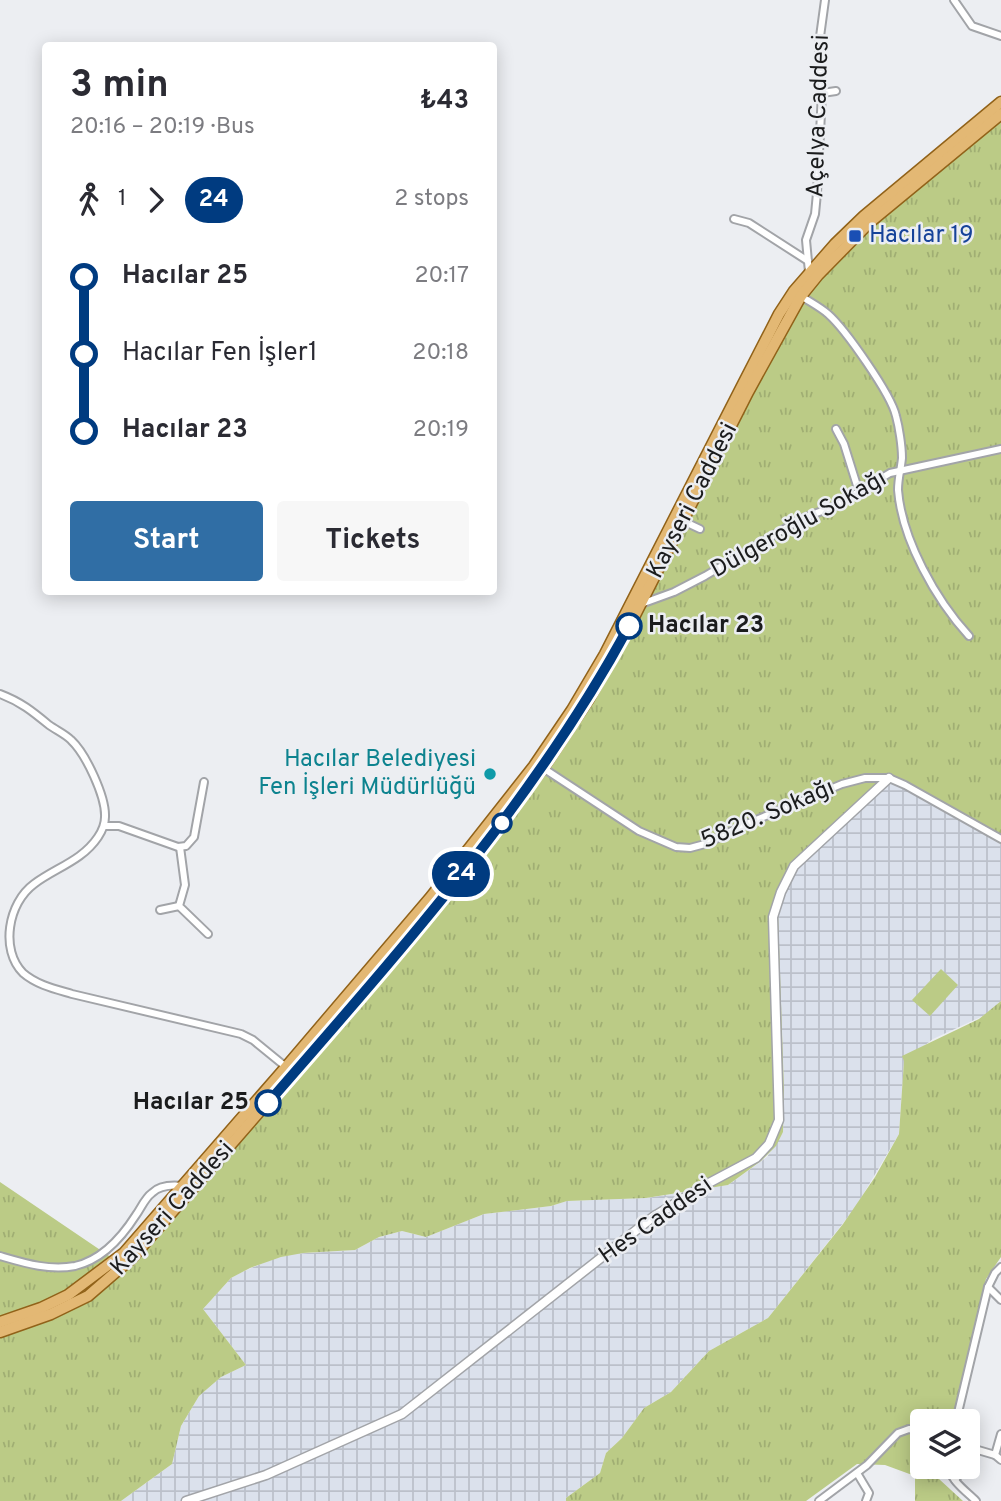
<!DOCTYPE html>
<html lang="en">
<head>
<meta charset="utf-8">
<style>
	body { margin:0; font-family:Overpass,sans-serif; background:#f7f7f7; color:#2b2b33; height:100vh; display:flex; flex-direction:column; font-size:26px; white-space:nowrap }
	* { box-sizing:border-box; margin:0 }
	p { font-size:23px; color:#7c7c81 }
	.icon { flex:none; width:38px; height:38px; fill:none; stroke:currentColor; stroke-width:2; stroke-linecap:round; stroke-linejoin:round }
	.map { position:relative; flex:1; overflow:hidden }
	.sheet { position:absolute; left:42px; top:42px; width:455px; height:553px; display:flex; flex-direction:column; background:#fff; border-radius:7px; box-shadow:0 4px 18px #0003 }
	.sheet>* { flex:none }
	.badge { padding:0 14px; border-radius:23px; font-size:24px; line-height:46px }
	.tools { position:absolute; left:910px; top:1409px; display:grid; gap:14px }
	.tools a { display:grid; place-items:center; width:70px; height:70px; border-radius:7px; background:#fff; box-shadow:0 4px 18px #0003; font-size:35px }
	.map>.badge { position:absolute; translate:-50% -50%; box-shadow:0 0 0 4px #fff }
	.legs { display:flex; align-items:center; gap:10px; height:77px; padding:0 28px; font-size:23px }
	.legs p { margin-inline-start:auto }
	.headline { display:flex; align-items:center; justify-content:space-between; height:119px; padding:0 28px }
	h1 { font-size:38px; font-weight:700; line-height:52px }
	.button { display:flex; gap:14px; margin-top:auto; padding:14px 28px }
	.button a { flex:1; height:80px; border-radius:7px; background:#306ea5; color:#fff; font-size:28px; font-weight:700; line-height:80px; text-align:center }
	.button a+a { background:#f7f7f7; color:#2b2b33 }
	ul { padding:0 28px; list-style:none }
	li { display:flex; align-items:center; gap:24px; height:77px; font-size:26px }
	li i { display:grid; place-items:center; width:10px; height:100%; margin:0 9px; background:currentColor }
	li i::after { content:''; width:18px; height:18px; margin:-9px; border:5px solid; border-radius:50%; background:#fff }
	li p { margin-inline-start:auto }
	li:first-child i { background:linear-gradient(#0000 50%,currentColor 0) }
	li:last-child i { background:linear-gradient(currentColor 50%,#0000 0) }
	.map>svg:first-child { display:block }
	.industrial { fill:url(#industrial-grid) }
	.grass { fill:url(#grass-tufts) }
	.garden { fill:#bbcb86 }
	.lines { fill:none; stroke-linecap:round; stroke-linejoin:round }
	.minor-casing { stroke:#a2a4a8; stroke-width:10 }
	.tertiary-casing { stroke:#a2a4a8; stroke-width:11 }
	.primary-casing { stroke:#916219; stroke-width:13 }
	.minor { stroke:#fff; stroke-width:6 }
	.tertiary { stroke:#fff; stroke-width:8 }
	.primary { stroke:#e3b874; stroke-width:10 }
	.line-1-casing { stroke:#fff; stroke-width:16 }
	.line-1 { stroke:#003b80; stroke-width:10 }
	.transit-dot { fill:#1a4fb4; stroke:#eceef2; stroke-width:2.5 }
	.stop-1-dot { fill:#fff; stroke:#003b80; stroke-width:3.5 }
	.culture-dot { fill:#0f9aa8; stroke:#eceef2; stroke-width:2.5 }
	.labels { text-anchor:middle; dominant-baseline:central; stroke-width:5; stroke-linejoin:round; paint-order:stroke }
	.street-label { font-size:24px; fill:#1b1c1d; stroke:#eceef2 }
	.transit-label { font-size:24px; fill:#164399; stroke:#eceef2; text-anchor:start }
	.stop-label { font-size:24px; font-weight:bold; fill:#1b1c1d; stroke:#eceef2; text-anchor:start }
	.culture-label { font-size:24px; fill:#0d838f; stroke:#eceef2; text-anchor:end }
</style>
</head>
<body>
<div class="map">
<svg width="1001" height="1501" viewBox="0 0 1001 1501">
	<defs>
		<pattern id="industrial-grid" width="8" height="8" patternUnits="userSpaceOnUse" patternTransform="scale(1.75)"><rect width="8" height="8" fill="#dbe1ec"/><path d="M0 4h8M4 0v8" fill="none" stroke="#bbc0ca"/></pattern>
		<pattern id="grass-tufts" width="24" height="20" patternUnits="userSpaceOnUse" patternTransform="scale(1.75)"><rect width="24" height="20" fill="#bbcb86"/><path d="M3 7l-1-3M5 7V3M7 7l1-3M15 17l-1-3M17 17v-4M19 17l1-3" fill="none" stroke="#a0ae73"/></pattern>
	</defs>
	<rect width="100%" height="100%" fill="#eceef2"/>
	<!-- industrial -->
	<polygon class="industrial" points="894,783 1001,844 1001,1001 985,1015 933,1039 904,1061 899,1134 855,1208 768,1318 709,1351 671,1392 644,1408 622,1438 606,1453 600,1473 566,1498 566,1501 121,1501 172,1464 181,1426 199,1396 221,1377 246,1365 203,1309 231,1278 240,1273 270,1260 292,1254 355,1250 379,1237 402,1231 426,1237 484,1214 551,1206 567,1201 647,1198 728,1185 767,1157 783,1132 784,1090 778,913 796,869 887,785"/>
	<!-- grass -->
	<g class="grass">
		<polygon points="1001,105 1001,844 894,783 887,785 796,869 784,893 778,913 784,1090 783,1132 776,1146 761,1161 728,1185 646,1198 567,1201 551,1206 484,1214 426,1237 402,1231 379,1237 355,1250 303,1253 281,1257 250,1268 231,1278 203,1309 246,1365 221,1377 199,1396 181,1426 172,1464 121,1501 0,1501 0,1182 118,1262 547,753 793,300"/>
		<polygon points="1001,1001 1001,1257 986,1279 952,1421 922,1421 922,1466 941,1467 939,1479 963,1501 915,1501 915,1476 885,1465 857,1464 806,1501 566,1501 566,1498 600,1473 606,1453 622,1438 644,1408 671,1392 709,1351 768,1318 843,1224 875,1177 899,1134 904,1061 902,1056 979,1019"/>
	</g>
	<!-- garden -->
	<polygon class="garden" points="941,969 958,985 930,1016 912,1000"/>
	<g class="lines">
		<!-- minor casing -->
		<g class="minor-casing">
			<g id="minor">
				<polyline points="954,0 972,26 1001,36"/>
				<polyline points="822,93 836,91"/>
				<polyline points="734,219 749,223 808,261"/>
				<polyline points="809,272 806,240 815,214 817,193 822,93 819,44 825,0"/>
				<path d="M801 296C810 302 820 307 828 314 845 329 891 394 896 416 899 427 902 446 902 458 901 469 898 478 898 490 902 540 936 600 969 636"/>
				<polyline points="836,429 844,444 859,492"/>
				<polyline points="683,521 700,529"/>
				<polyline points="641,604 674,592 705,576 801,519 835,506 890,473 1001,449"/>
				<path d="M0 694C21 702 32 711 49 725 56 730 65 734 71 740 86 754 106 797 105 817 105 825 102 831 98 837 82 861 55 868 34 884 8 903 0 950 23 973 37 985 55 989 72 994L241 1034 253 1040 286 1067"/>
				<polyline points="543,768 639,831 676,847 690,848 705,844 744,825 842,784 865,778 889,778 905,785 1001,839"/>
				<polyline points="104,826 119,826 178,847 186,846 194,837 204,782"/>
				<polyline points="180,847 185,885 179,906 208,934"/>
				<polyline points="160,910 179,906"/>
				<path d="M0 1256C24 1263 49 1271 75 1266 101 1260 122 1237 136 1215 141 1208 145 1198 152 1193 160 1185 172 1185 182 1186"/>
				<polyline points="988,1287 1001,1300"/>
				<polyline points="956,1421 988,1287 995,1273 1001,1267"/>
				<polyline points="1001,1434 995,1455 1001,1460"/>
				<polyline points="968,1463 978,1450 995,1455"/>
				<path d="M948 1466C951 1481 966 1491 976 1501"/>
				<polyline points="857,1473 869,1493 866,1501"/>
				<polyline points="955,1480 965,1466"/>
				<polyline points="819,1501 867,1465 898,1433 909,1429 922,1432"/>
			</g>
		</g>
		<!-- tertiary casing -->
		<g class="tertiary-casing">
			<polyline id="tertiary" points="186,1501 266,1475 402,1414 653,1217 707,1184 756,1158 769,1144 779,1120 773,917 781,892 794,866 889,778"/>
		</g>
		<!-- primary casing -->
		<g class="primary-casing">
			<g id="primary">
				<polyline points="0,1322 41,1308 68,1295 124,1253 286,1067 430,898 534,766 572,710 605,654 741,388 779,314 794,291 835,244 864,216 1001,102"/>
				<polyline points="0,1332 51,1314 88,1296 132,1258 293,1073 436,904 543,768 588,700 633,619 748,392 801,296 818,275 869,223 1001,114"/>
			</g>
		</g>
		<!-- minor -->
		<use href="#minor" class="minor"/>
		<!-- tertiary -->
		<use href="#tertiary" class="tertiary"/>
		<!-- primary -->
		<use href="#primary" class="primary"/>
	</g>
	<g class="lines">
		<!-- line-1 casing -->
		<g class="line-1-casing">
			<path id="line-1" d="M268 1103C399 952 534 802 629 626"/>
		</g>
		<!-- line-1 -->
		<use href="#line-1" class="line-1"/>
	</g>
	<!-- markers -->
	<rect class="transit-dot" x="848" y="229" width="14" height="14" rx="3.5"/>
	<g class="stop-1-dot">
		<circle cx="629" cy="626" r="12"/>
		<circle cx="502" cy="823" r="9"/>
		<circle cx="268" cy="1103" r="12"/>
	</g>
	<circle class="culture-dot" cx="490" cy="774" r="7"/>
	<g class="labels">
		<!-- street labels -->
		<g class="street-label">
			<text transform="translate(819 116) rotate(-88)">Açelya Caddesi</text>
			<text transform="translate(693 501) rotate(-63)">Kayseri Caddesi</text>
			<text transform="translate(799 525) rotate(-29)">Dülgeroğlu Sokağı</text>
			<text transform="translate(768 815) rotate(-23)">5820. Sokağı</text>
			<text transform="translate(173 1209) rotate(-48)">Kayseri Caddesi</text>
			<text transform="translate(656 1221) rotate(-35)">Hes Caddesi</text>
		</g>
		<!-- transit labels -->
		<g class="transit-label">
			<text x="869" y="236">Hacılar 19</text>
		</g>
		<!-- stop labels -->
		<g class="stop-label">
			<text x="648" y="626">Hacılar 23</text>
			<text x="249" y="1103" text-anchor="end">Hacılar 25</text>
		</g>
		<!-- culture labels -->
		<g class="culture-label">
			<text x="476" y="760">Hacılar Belediyesi<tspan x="476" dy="28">Fen İşleri Müdürlüğü</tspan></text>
		</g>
	</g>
</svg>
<div class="tools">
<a><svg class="icon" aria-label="layers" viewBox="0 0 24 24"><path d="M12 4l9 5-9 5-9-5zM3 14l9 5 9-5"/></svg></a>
</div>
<b class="badge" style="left:461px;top:874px;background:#003b80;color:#fff">24</b>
<section class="sheet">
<div class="headline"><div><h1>3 min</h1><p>20:16 – 20:19 · Bus</p></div><b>₺43</b></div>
<div class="legs"><svg class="icon" aria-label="walk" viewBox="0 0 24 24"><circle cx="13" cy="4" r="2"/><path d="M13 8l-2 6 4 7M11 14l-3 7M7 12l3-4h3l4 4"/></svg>1<svg class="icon" aria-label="forward" viewBox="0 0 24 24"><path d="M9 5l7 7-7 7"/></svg><b class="badge" style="background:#003b80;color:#fff">24</b><p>2 stops</p></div>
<ul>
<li><i style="color:#003b80"></i><b>Hacılar 25</b><p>20:17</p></li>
<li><i style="color:#003b80"></i><span>Hacılar Fen İşler1</span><p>20:18</p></li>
<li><i style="color:#003b80"></i><b>Hacılar 23</b><p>20:19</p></li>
</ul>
<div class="button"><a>Start</a><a>Tickets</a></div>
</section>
</div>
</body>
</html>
